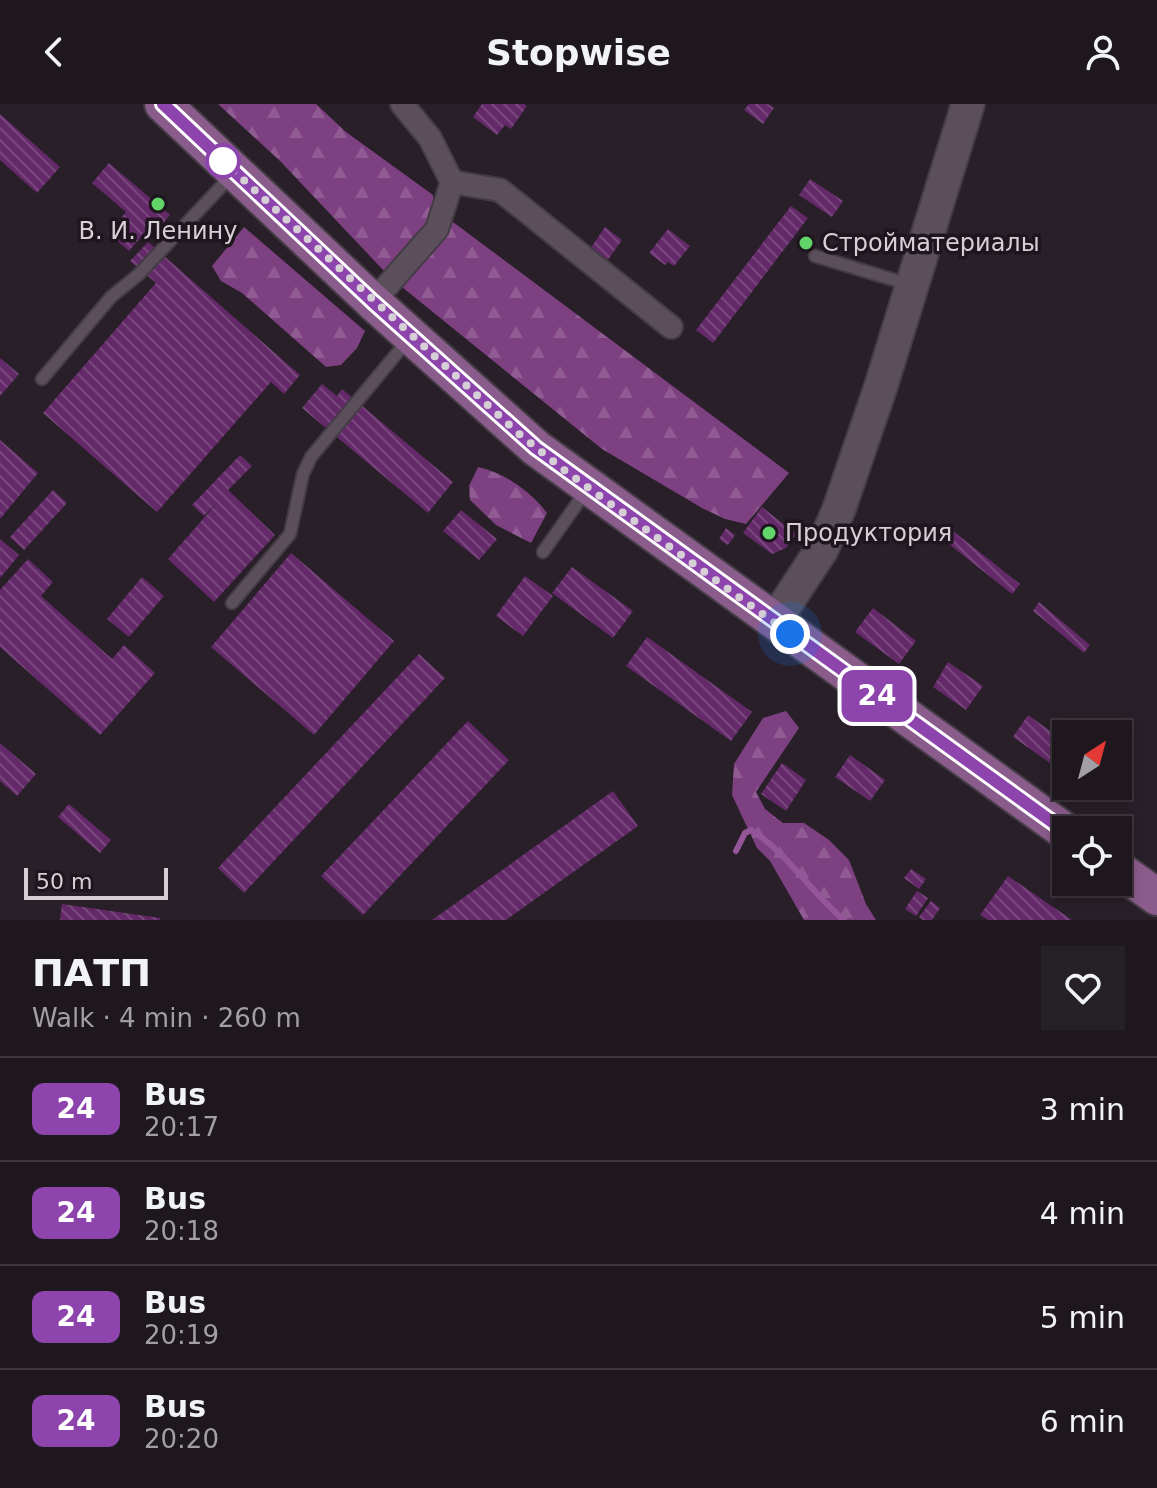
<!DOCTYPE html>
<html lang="en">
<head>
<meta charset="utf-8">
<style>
	body { margin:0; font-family:"DejaVu Sans",sans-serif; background:#262027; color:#f1f3f6; height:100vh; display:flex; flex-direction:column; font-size:30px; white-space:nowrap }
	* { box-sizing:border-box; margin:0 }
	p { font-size:26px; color:#a19fa4 }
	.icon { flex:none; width:44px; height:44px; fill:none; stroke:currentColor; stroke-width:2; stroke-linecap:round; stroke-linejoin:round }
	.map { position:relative; height:816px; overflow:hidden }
	.sheet { display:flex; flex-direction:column; background:#1e171e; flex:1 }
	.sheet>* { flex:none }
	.badge { padding:0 16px; border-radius:12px; font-size:28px; line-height:52px }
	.needle { width:52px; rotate:36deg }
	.tools { position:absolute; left:1052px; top:616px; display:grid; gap:16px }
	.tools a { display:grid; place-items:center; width:80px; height:80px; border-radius:0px; background:#1e171e; box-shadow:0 4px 12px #0003,0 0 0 2px #3c363c; font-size:40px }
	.scale { position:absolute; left:24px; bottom:20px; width:144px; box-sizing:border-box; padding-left:8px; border:4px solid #d6d0d6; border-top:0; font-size:22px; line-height:28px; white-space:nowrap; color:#d6d0d6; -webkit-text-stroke:6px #1e151f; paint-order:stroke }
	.you { position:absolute; width:40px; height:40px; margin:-20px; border:6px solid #fff; border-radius:50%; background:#1a73e8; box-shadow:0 0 0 12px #1a73e833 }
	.map>.badge { position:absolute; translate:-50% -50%; box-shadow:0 0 0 4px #fff }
	.round { display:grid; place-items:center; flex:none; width:84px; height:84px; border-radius:0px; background:#262027 }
	.summary { display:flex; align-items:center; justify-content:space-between; height:136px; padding:0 32px }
	h1 { font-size:38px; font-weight:700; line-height:60px }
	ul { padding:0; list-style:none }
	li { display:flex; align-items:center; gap:24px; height:104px; padding:0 32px; border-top:2px solid #3c363c }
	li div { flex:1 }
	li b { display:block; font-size:30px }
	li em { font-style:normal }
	li .badge { min-width:88px; font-weight:700; text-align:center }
	header { display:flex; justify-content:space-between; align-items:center; height:104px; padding:0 32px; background:#1e171e; font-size:36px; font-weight:700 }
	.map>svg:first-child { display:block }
	.forest { fill:url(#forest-firs) }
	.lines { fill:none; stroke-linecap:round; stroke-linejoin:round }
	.stream { stroke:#945698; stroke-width:6 }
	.building { fill:url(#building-back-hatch) }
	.lane-casing { stroke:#443c44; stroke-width:15 }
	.street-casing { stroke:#443c44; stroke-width:26 }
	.secondary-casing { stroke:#443c44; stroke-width:36 }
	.primary-casing { stroke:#443c44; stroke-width:40 }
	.lane { stroke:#5a4f5a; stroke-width:11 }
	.street { stroke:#5a4f5a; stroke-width:22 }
	.secondary { stroke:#5a4f5a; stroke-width:32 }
	.primary { stroke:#8a5c8c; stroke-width:36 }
	.line-casing { stroke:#fff; stroke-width:18 }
	.line { stroke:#8e44ad; stroke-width:12 }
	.walk { stroke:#d6d0d6; stroke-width:8; stroke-dasharray:0 14.4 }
	.stop-dot { fill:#fff; stroke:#8e44ad; stroke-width:4 }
	.poi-dot { fill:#61d46a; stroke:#1e151f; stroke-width:3 }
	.labels { text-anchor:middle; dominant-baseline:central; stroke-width:7; stroke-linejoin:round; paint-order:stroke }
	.poi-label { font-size:24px; fill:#d6d0d6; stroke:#1e151f; text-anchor:start }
</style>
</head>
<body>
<header><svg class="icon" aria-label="back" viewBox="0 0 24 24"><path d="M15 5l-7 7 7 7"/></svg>Stopwise<svg class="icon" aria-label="person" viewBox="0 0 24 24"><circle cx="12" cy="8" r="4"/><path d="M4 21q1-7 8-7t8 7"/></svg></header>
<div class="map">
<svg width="1157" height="816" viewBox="0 0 1157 816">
	<defs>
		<pattern id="forest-firs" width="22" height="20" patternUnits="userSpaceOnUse" patternTransform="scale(2)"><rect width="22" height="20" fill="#7d4081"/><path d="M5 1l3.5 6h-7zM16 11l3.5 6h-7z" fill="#8f5b92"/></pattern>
		<pattern id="building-back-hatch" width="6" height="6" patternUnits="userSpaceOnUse" patternTransform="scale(2)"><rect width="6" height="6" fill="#642969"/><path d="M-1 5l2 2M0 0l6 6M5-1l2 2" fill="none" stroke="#79477e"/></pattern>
	</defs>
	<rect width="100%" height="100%" fill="#281f28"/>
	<!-- forest -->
	<g class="forest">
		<polygon points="218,0 316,0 346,28 433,91 434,113 385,168 280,57"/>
		<polygon points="453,118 789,369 746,420 725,415 702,404 602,345 397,179"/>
		<polygon points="244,123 365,227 357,244 341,261 326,263 242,189 221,177 212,162"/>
		<path d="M478 363C505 369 530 387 547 409L531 439 496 421 470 396 469 382Z"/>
		<polygon points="786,607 799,624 756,688 765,705 783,719 804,719 829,736 849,756 866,800 876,816 804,816 770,757 757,744 732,691 734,660 763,614"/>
	</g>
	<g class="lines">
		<!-- stream -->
		<path class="stream" d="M736 747 745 729 751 726C789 750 810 788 844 816"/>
	</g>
	<!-- building -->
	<g class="building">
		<polygon points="482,0 524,0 527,2 511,25 505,21 497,31 473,13"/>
		<polygon points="749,0 768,0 774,4 763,20 744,6"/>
		<polygon points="0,10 60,63 37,89 0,56"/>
		<polygon points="109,59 170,111 153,131 147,126 129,147 108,129 126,108 92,79"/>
		<polygon points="810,75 843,97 832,113 799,91"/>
		<polygon points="791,102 808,114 713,239 696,226"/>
		<polygon points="605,123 622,136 607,157 590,145"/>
		<polygon points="668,125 690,142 674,162 668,158 665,161 649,149"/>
		<polygon points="148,138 300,271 284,290 271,278 157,408 43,309 156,179 130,157"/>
		<polygon points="0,254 19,270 0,292"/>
		<polygon points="322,280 337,292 342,285 453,378 428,409 302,304"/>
		<polygon points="0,336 38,369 0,415"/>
		<polygon points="240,351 252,362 228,386 275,431 214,498 168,455 218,398 204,412 192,401"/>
		<polygon points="53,386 67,399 24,446 10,433"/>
		<polygon points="762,403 796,430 786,444 772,450 743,429"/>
		<polygon points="461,406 497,435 479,456 443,427"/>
		<polygon points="948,423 1020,480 1012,490 940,433"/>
		<polygon points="726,424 735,431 728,441 719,435"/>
		<polygon points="0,435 19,451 0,474"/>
		<polygon points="291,449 394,537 314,631 211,543"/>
		<polygon points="28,455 53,478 41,492 112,555 124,541 155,569 100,631 0,543 0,486"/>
		<polygon points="572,463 633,507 613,534 552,489"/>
		<polygon points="525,472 553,492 523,532 496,512"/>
		<polygon points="142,473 164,492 129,533 107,515"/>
		<polygon points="1039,498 1090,541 1084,549 1033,507"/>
		<polygon points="873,504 916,537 899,560 855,528"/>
		<polygon points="647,533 752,608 731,637 626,562"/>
		<polygon points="419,550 445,574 244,789 218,764"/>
		<polygon points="948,558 983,582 966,606 933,583"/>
		<polygon points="1028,611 1064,637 1050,659 1013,633"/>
		<polygon points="468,617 509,656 363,811 321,772"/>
		<polygon points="0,639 36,670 17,692 0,677"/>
		<polygon points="850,651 885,676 870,697 835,673"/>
		<polygon points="782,659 806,676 786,707 761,690"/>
		<polygon points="613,687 638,722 506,816 432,816"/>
		<polygon points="69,700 111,736 100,749 58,713"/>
		<polygon points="911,765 926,775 919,785 904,774"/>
		<polygon points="1008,772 1072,816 988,816 980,811"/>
		<polygon points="917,787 928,794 916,812 905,805"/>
		<polygon points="931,797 940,804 932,816 923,816 919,813"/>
		<polygon points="62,800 160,814 160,816 60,816"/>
	</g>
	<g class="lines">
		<!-- lane casing -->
		<g class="lane-casing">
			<g id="lane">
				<polyline points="815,152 911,181"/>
				<polyline points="42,275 111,193 139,170 232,71"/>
				<polyline points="543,448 586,387"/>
				<polyline points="232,499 290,430 303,370 311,353 408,236"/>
			</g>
		</g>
		<!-- street casing -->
		<g class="street-casing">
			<g id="street">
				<polyline points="452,78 500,86 671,223"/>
				<polyline points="373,198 437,125 452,78 430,34 402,0"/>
			</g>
		</g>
		<!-- secondary casing -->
		<g class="secondary-casing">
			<polyline id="secondary" points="774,518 822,445 839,405 881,282 968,0"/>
		</g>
		<!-- primary casing -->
		<g class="primary-casing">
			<g id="primary">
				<polyline points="163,0 373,198 536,344 1066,728"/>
				<polyline points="1118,765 1157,793"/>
			</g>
		</g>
		<!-- lane -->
		<use href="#lane" class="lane"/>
		<!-- street -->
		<use href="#street" class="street"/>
		<!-- secondary -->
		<use href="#secondary" class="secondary"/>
		<!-- primary -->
		<use href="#primary" class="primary"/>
	</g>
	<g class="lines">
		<!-- line casing -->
		<g class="line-casing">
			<polyline id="line" points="163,0 373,198 536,344 1066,728"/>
		</g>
		<!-- line -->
		<use href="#line" class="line"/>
		<!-- walk -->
		<polyline class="walk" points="223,57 518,329 564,366 790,530"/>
	</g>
	<!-- markers -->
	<circle class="stop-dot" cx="223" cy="57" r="16"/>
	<g class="poi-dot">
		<circle cx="158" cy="100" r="8"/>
		<circle cx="806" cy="139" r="8"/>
		<circle cx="769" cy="429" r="8"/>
	</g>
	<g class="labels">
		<!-- poi labels -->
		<g class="poi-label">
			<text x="158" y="127" text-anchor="middle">В. И. Ленину</text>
			<text x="822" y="139">Стройматериалы</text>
			<text x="785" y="429">Продуктория</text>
		</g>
	</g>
</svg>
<div class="tools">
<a><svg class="needle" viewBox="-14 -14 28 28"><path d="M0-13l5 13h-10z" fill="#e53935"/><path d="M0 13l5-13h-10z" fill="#a19fa4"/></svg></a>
<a><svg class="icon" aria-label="locate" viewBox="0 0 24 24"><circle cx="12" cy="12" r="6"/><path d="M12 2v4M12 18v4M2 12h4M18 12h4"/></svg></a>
</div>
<div class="scale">50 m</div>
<div class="you" style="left:790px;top:530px"></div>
<b class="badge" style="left:877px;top:592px;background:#8e44ad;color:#fff">24</b>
</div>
<section class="sheet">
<div class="summary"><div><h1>ПАТП</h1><p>Walk · 4 min · 260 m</p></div><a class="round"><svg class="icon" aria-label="heart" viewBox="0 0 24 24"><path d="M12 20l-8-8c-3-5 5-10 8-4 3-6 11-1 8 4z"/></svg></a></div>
<ul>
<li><span class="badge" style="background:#8e44ad;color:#fff">24</span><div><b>Bus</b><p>20:17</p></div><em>3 min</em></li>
<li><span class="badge" style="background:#8e44ad;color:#fff">24</span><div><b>Bus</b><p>20:18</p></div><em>4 min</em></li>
<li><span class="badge" style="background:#8e44ad;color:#fff">24</span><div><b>Bus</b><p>20:19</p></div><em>5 min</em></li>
<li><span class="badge" style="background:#8e44ad;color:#fff">24</span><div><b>Bus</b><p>20:20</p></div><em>6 min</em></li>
</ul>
</section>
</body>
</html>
